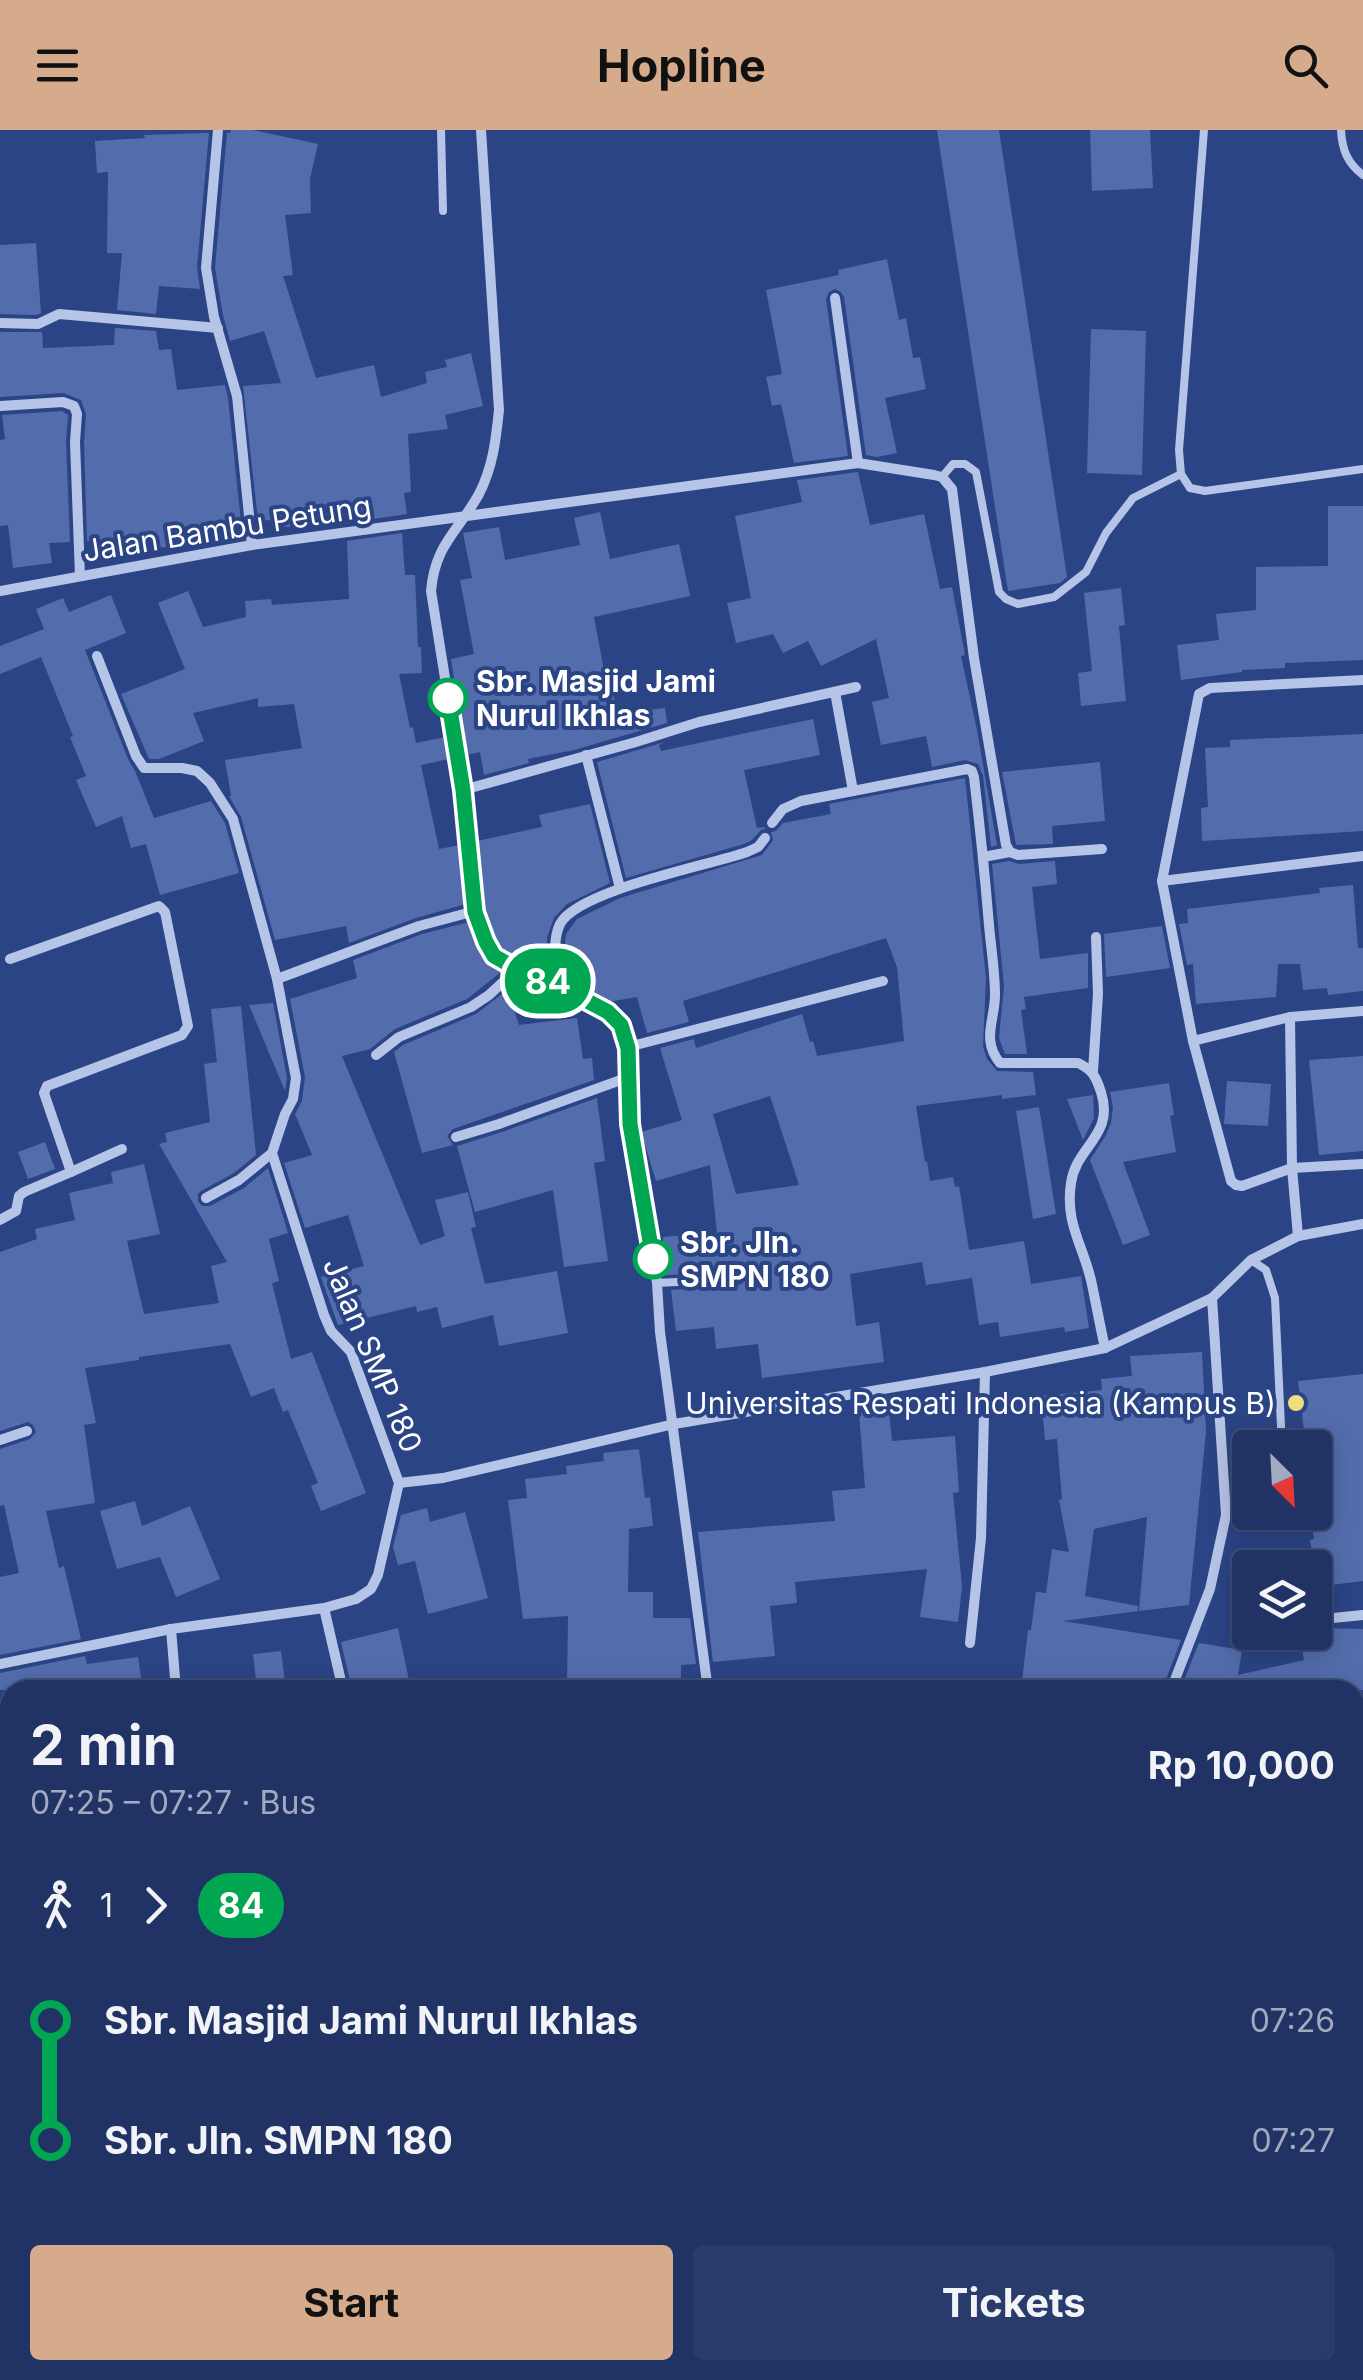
<!DOCTYPE html>
<html lang="en">
<head>
<meta charset="utf-8">
<style>
	body { margin:0; font-family:Inter,sans-serif; background:#283b6a; color:#f1f3f6; height:100vh; display:flex; flex-direction:column; font-size:38px; white-space:nowrap }
	* { box-sizing:border-box; margin:0 }
	p { font-size:32px; color:#a2aabf }
	.icon { flex:none; width:55px; height:55px; fill:none; stroke:currentColor; stroke-width:2; stroke-linecap:round; stroke-linejoin:round }
	.map { position:relative; flex:1; overflow:hidden }
	.side { position:absolute; left:0px; top:1550px; width:1365px; height:700px; display:flex; flex-direction:column; background:#203364; border-radius:30px 30px 0 0; box-shadow:0 5px 25px #0003,0 0 0 2px #3d4e78 }
	.side>* { flex:none }
	.badge { padding:0 20px; border-radius:32px; font-size:35px; line-height:65px }
	.needle { width:65px; rotate:156deg }
	.tools { position:absolute; left:1232px; top:1300px; display:grid; gap:20px }
	.tools a { display:grid; place-items:center; width:100px; height:100px; border-radius:10px; background:#203364; box-shadow:0 5px 25px #0003,0 0 0 2px #3d4e78; font-size:50px }
	.map>.badge { position:absolute; translate:-50% -50%; box-shadow:0 0 0 5px #fff }
	.legs { display:flex; align-items:center; gap:15px; height:110px; padding:0 30px; font-size:32px }
	.legs p { margin-inline-start:auto }
	.overview { display:flex; align-items:center; justify-content:space-between; height:170px; padding:0 30px }
	h1 { font-size:55px; font-weight:700; line-height:75px }
	.primary-button { display:flex; gap:20px; margin-top:auto; padding:20px 30px }
	.primary-button a { flex:1; height:115px; border-radius:10px; background:#d6ab8b; color:#111; font-size:40px; font-weight:700; line-height:115px; text-align:center }
	.primary-button a+a { background:#283b6a; color:#f1f3f6 }
	ul { padding:0 30px; list-style:none }
	li { display:flex; align-items:center; gap:35px; height:120px; font-size:38px }
	li i { display:grid; place-items:center; width:15px; height:100%; margin:0 12px; background:currentColor }
	li i::after { content:''; width:25px; height:25px; margin:-12px; border:8px solid; border-radius:50%; background:#203364 }
	li p { margin-inline-start:auto }
	li:first-child i { background:linear-gradient(#0000 50%,currentColor 0) }
	li:last-child i { background:linear-gradient(currentColor 50%,#0000 0) }
	header { display:flex; justify-content:space-between; align-items:center; height:130px; padding:0 30px; background:#d6ab8b; color:#111; font-size:45px; font-weight:700 }
	.map>svg:first-child { display:block }
	.building { fill:#536dac; fill-rule:evenodd }
	.lines { fill:none; stroke-linecap:round; stroke-linejoin:round }
	.service { stroke:#b6c4e7; stroke-width:8 }
	.minor { stroke:#b6c4e7; stroke-width:10 }
	.line-1-casing { stroke:#fff; stroke-width:22 }
	.line-1 { stroke:#00a651; stroke-width:15 }
	.stop-1-dot { fill:#fff; stroke:#00a651; stroke-width:5 }
	.poi-dot { fill:#eddf7e; stroke:#2b4485; stroke-width:4 }
	.labels { text-anchor:middle; dominant-baseline:central; stroke-width:8; stroke-linejoin:round; paint-order:stroke }
	.street-label { font-size:30px; fill:#fff; stroke:#2b4485 }
	.stop-label { font-size:30px; font-weight:bold; fill:#fff; stroke:#2b4485; text-anchor:start }
	.poi-label { font-size:30px; fill:#fff; stroke:#2b4485; text-anchor:end }
</style>
</head>
<body>
<header><svg class="icon" aria-label="menu" viewBox="0 0 24 24"><path d="M4 6h16M4 12h16M4 18h16"/></svg>Hopline<svg class="icon" aria-label="search" viewBox="0 0 24 24"><circle cx="10" cy="10" r="6"/><path d="M15 15l6 6"/></svg></header>
<div class="map">
<svg width="1363" height="2250" viewBox="0 0 1363 2250">
	<rect width="100%" height="100%" fill="#2b4485"/>
	<!-- building -->
	<g class="building">
		<polygon points="231,0 253,0 318,14 310,49 311,83 285,85 293,145 283,146 316,248 374,235 381,267 427,253 425,242 447,237 445,230 471,223 483,276 445,285 448,299 408,304 411,362 404,363 407,384 346,393 284,397 284,389 258,391 243,256 281,253 264,201 230,211 223,185 215,138 227,3 230,3"/>
		<polygon points="937,0 999,0 1067,447 1060,453 1008,461"/>
		<polygon points="1090,0 1150,0 1153,58 1092,61"/>
		<polygon points="207,3 209,3 197,137 200,159 159,156 156,184 117,180 122,123 107,123 108,42 97,43 95,11 145,8 144,5"/>
		<polygon points="36,113 41,183 36,185 0,184 0,115"/>
		<polygon points="887,129 899,190 906,188 913,228 920,227 926,259 885,268 897,323 877,327 866,325 844,167 841,162 835,159 829,162 826,169 848,326 794,333 781,274 772,276 766,247 782,244 766,160 839,145 838,140"/>
		<polygon points="115,198 156,201 159,220 171,219 177,260 225,255 228,268 241,392 234,392 236,409 196,416 176,418 175,416 104,424 104,411 87,411 84,312 86,284 81,270 63,263 0,267 0,202 42,202 43,218 114,215"/>
		<polygon points="1091,199 1146,201 1142,345 1087,343"/>
		<polygon points="62,281 68,285 66,312 70,412 49,413 52,433 13,438 8,395 0,396 0,310 5,309 2,285"/>
		<polygon points="858,342 870,395 924,384 940,459 952,457 965,525 961,526 977,600 997,715 991,717 983,646 978,634 965,630 932,637 926,606 881,615 872,572 889,568 876,509 821,536 808,511 783,523 773,504 736,513 727,473 751,468 735,386 802,372 797,350"/>
		<polygon points="1328,376 1363,376 1363,530 1285,533 1285,538 1242,540 1242,542 1181,550 1177,515 1219,510 1216,484 1256,480 1256,437 1328,436"/>
		<polygon points="600,382 610,429 679,414 690,466 594,487 606,551 611,550 617,584 665,578 667,593 574,620 528,629 529,633 484,645 480,622 466,625 451,529 474,524 460,450 472,448 463,403 499,397 505,430 580,415 574,388"/>
		<polygon points="402,403 405,445 415,445 418,517 421,517 422,543 399,544 410,598 413,597 416,613 446,607 449,629 421,635 439,719 460,715 466,774 416,788 349,813 346,796 275,810 241,687 229,666 231,666 225,630 302,618 294,574 258,577 258,568 193,583 204,611 159,629 149,629 121,564 185,539 158,473 188,461 203,497 246,487 245,471 271,469 272,475 349,469 347,411"/>
		<polygon points="1121,458 1125,495 1119,496 1126,571 1081,576 1078,543 1092,541 1084,463"/>
		<polygon points="111,465 126,503 85,520 128,629 135,641 154,688 211,671 225,693 239,743 160,765 146,714 131,718 122,686 96,697 76,650 86,646 70,607 73,606 41,527 0,544 0,516 44,499 36,479 63,468 69,482"/>
		<polygon points="813,589 820,625 744,640 757,698 764,697 766,699 761,700 752,710 744,714 626,748 597,632 665,612 659,615 661,621"/>
		<polygon points="1363,604 1363,701 1202,711 1201,678 1208,677 1205,618 1230,617 1230,610"/>
		<polygon points="1100,632 1105,691 1052,696 1053,714 1016,715 1002,642"/>
		<path d="M965 648 986 848 983 917 987 929 997 941 1033 942 1036 965 1002 969V965L916 976 925 1032 927 1031 930 1051 953 1047 955 1057 959 1056 969 1120 1024 1111 1031 1154 1081 1146 1089 1198 1065 1202 1064 1197 1000 1207 998 1192 979 1195 972 1148 926 1155 922 1132 850 1144 856 1196 879 1192 884 1232 762 1248 758 1214 716 1219 714 1197 676 1201 671 1160 737 1156 743 1153 744 1148 741 1143 737 1142 665 1145 663 1107 717 1103 710 1035 656 1051 641 1002 682 990 660 918 694 909 696 918 802 884 810 912 813 911 817 926 904 911 897 837 886 808 683 871 689 892 647 903 637 867 608 872 575 855 564 823 566 804 577 789 620 768 762 725 773 710 771 702 776 701 783 693 831 684 829 674ZM770 966 799 1055 736 1064 713 984Z"/>
		<polygon points="590,674 610,753 567,774 554,788 547,807 547,826 521,831 500,819 493,808 484,779 477,711 542,697 539,685"/>
		<polygon points="1009,731 1019,734 1055,731 1057,754 1032,757 1040,829 1088,823 1088,858 1024,867 1026,879 1021,880 1027,924 1005,924 999,908 1004,856 992,734"/>
		<polygon points="1353,755 1358,818 1363,818 1363,861 1328,865 1327,858 1303,860 1300,834 1278,834 1276,867 1196,874 1193,834 1187,835 1179,794 1188,793 1187,779 1320,763 1319,758"/>
		<polygon points="469,792 478,817 487,831 501,842 467,869 395,899 370,919 342,926 420,1115 445,1106 435,1070 468,1062 476,1097 471,1098 485,1154 557,1141 568,1203 499,1216 493,1185 442,1198 437,1177 417,1182 416,1176 338,1195 321,1147 364,1136 348,1085 305,1098 284,1033 312,1025 295,984 302,971 305,947 290,869 357,848 353,830 422,804"/>
		<polygon points="1162,796 1170,838 1106,847 1104,804"/>
		<polygon points="507,860 519,895 577,888 583,929 592,928 594,950 453,999 447,1006 453,1015 422,1023 394,922 403,915 476,884"/>
		<polygon points="273,873 287,948 285,961 249,875"/>
		<polygon points="241,876 256,1025 234,1043 201,1061 198,1064 198,1071 202,1076 210,1076 244,1058 268,1038 288,1103 269,1109 279,1151 272,1153 291,1229 312,1222 366,1363 321,1381 311,1356 318,1353 288,1280 283,1282 274,1258 251,1267 230,1214 139,1227 139,1230 85,1238 96,1293 84,1295 95,1373 46,1381 59,1438 64,1436 81,1509 0,1525 0,1447 19,1443 4,1375 0,1376 0,1319 30,1309 36,1302 33,1295 28,1292 0,1301 0,1122 37,1109 35,1099 75,1090 69,1063 113,1053 111,1042 144,1034 160,1104 127,1111 144,1184 219,1173 211,1136 227,1132 159,1014 167,1012 165,1003 210,992 204,934 217,932 211,879"/>
		<polygon points="1363,926 1363,1021 1319,1025 1309,930"/>
		<polygon points="1227,951 1271,954 1268,996 1224,994"/>
		<polygon points="1169,953 1174,985 1170,986 1176,1022 1123,1032 1150,1105 1123,1115 1090,1030 1106,1005 1111,993 1113,977 1110,962"/>
		<polygon points="1093,965 1094,988 1083,1010 1067,969"/>
		<polygon points="597,968 605,1031 594,1033 608,1131 564,1137 553,1060 475,1082 457,1016 502,1002"/>
		<polygon points="1039,977 1056,1084 1033,1089 1016,981"/>
		<polygon points="45,1012 55,1039 28,1049 18,1022"/>
		<polygon points="1202,1222 1206,1301 1189,1475 1139,1481 1147,1387 1094,1399 1085,1466 1138,1476 1138,1481 1063,1491 1181,1510 1162,1560 1021,1560 1028,1500 1031,1500 1036,1462 1046,1463 1052,1419 1069,1422 1059,1370 1062,1369 1057,1309 1045,1310 1041,1266 1102,1260 1101,1249 1132,1246 1130,1226"/>
		<polygon points="1363,1244 1363,1451 1315,1457 1315,1438 1310,1410 1314,1409 1310,1382 1315,1382 1315,1318 1306,1318 1298,1251"/>
		<polygon points="889,1280 892,1311 955,1306 959,1362 953,1363 962,1457 958,1492 920,1487 927,1439 795,1452 797,1473 770,1476 775,1526 713,1532 698,1402 835,1391 832,1361 865,1358 859,1282"/>
		<polygon points="639,1319 645,1368 650,1367 653,1396 629,1399 628,1462 653,1462 653,1488 690,1488 696,1534 681,1535 681,1550 599,1551 598,1560 567,1560 568,1486 523,1489 508,1370 527,1368 525,1349 567,1344 566,1336 604,1331 603,1323"/>
		<polygon points="135,1371 142,1396 190,1376 220,1449 176,1467 160,1427 117,1439 100,1381"/>
		<polygon points="427,1378 430,1392 465,1382 488,1468 428,1484 415,1431 398,1435 393,1417 401,1385"/>
		<polygon points="398,1498 411,1560 352,1560 341,1512"/>
		<polygon points="1315,1498 1363,1499 1363,1560 1180,1560 1199,1513 1242,1520 1238,1545 1304,1530 1299,1502 1315,1502"/>
		<polygon points="281,1521 286,1560 257,1560 253,1524"/>
		<polygon points="85,1526 87,1534 138,1527 143,1560 0,1560 0,1543"/>
	</g>
	<g class="lines">
		<!-- service -->
		<g class="service">
			<polyline points="441,0 443,81"/>
			<polyline points="1204,0 1179,320 1181,344 1190,358 1205,361 1363,339"/>
			<path d="M1341 0C1342 19 1347 33 1363 45"/>
			<polyline points="942,347 953,334 965,334 976,342 999,462 1006,469 1018,474 1054,467 1086,442 1106,403 1133,368 1181,344"/>
			<polyline points="1251,1130 1266,1140 1275,1168 1282,1318"/>
			<polyline points="657,1153 737,1149"/>
		</g>
		<!-- minor -->
		<g class="minor">
			<polyline points="218,0 206,138 214,187 237,266 252,415"/>
			<path d="M481 0 499 280C496 309 493 337 479 364 458 402 435 414 431 461L463 660 475 781 485 812 494 826 517 839 559 856 608 882 621 895 628 917 630 994 657 1153 660 1202 708 1560"/>
			<polyline points="835,168 858,333"/>
			<polyline points="0,193 38,194 59,184 218,198"/>
			<polyline points="0,276 63,272 74,276 77,284 75,312 80,446"/>
			<polyline points="0,461 252,415 858,333 934,345 942,347 952,359 974,528 1006,715 1010,722 1018,725 1102,719"/>
			<polyline points="97,526 136,626 144,638 182,638 197,641 210,653 233,689 277,849 296,948 293,969 285,984 272,1023 324,1185 331,1201 351,1222 399,1353 378,1445 371,1459 356,1469 324,1478 171,1499 176,1560"/>
			<polyline points="1363,550 1210,558 1199,564 1162,751 1193,911 1231,1051 1236,1055 1242,1056 1292,1038 1363,1034"/>
			<polyline points="835,562 853,661"/>
			<polyline points="586,625 620,758"/>
			<polyline points="463,660 636,612 699,592 856,557"/>
			<path d="M772 693 783 679 801 671 967 639 972 641 974 647C980 697 985 746 989 795 991 818 995 842 995 865 995 890 981 910 1000 933H1078C1093 940 1096 947 1101 962 1115 1006 1076 1016 1071 1053 1065 1093 1082 1113 1091 1150 1096 1173 1100 1196 1105 1218"/>
			<polyline points="983,727 1010,722"/>
			<polyline points="1162,751 1363,726"/>
			<polyline points="277,849 419,796 475,781"/>
			<path d="M559 856C557 836 551 813 560 794 578 760 707 736 747 722L758 717 765 708"/>
			<polyline points="1290,887 1292,1038 1298,1106"/>
			<polyline points="1193,911 1290,887 1363,881"/>
			<polyline points="628,917 883,851"/>
			<polyline points="376,925 399,907 471,877 489,865 517,839"/>
			<polyline points="1093,941 1098,864 1096,807"/>
			<polyline points="456,1007 499,994 629,947"/>
			<polyline points="71,1042 122,1019"/>
			<polyline points="206,1068 239,1050 272,1023"/>
			<polyline points="0,1090 16,1081 19,1066 24,1062 71,1042 44,963 47,956 182,905 188,896 165,782 159,776 10,829"/>
			<polyline points="0,1310 27,1301"/>
			<polyline points="399,1353 443,1348 674,1294 985,1242 1105,1218 1212,1168 1251,1130 1298,1106 1363,1094"/>
			<polyline points="324,1478 343,1560"/>
			<polyline points="1333,1488 1363,1485"/>
			<polyline points="970,1513 981,1408 985,1242"/>
			<polyline points="0,1534 171,1499"/>
			<polyline points="1171,1560 1210,1459 1226,1385 1212,1168"/>
			<polyline points="1355,1702 1363,1703"/>
			<polyline points="1355,1889 1363,1889"/>
			<polyline points="0,1999 10,1998"/>
			<polyline points="1355,2125 1363,2129"/>
			<polyline points="349,2240 352,2250"/>
			<polyline points="590,2240 591,2250"/>
			<polyline points="1249,2240 1251,2250"/>
			<polyline points="212,2250 250,2240"/>
		</g>
	</g>
	<g class="lines">
		<!-- line-1 casing -->
		<g class="line-1-casing">
			<polyline id="line-1" points="448,568 463,660 475,782 486,812 494,826 517,839 559,856 608,882 621,895 628,918 630,994 653,1129"/>
		</g>
		<!-- line-1 -->
		<use href="#line-1" class="line-1"/>
	</g>
	<!-- markers -->
	<g class="stop-1-dot">
		<circle cx="448" cy="568" r="18"/>
		<circle cx="653" cy="1129" r="18"/>
	</g>
	<circle class="poi-dot" cx="1296" cy="1273" r="10"/>
	<g class="labels">
		<!-- street labels -->
		<g class="street-label">
			<text transform="translate(227 398) rotate(-9)">Jalan Bambu Petung</text>
			<text transform="translate(373 1225) rotate(67)">Jalan SMP 180</text>
		</g>
		<!-- stop labels -->
		<g class="stop-label">
			<text x="476" y="551">Sbr. Masjid Jami<tspan x="476" dy="34">Nurul Ikhlas</tspan></text>
			<text x="680" y="1112">Sbr. Jln.<tspan x="680" dy="34">SMPN 180</tspan></text>
		</g>
		<!-- poi labels -->
		<g class="poi-label">
			<text x="1276" y="1273">Universitas Respati Indonesia (Kampus B)</text>
		</g>
	</g>
</svg>
<div class="tools">
<a><svg class="needle" viewBox="-14 -14 28 28"><path d="M0-13l5 13h-10z" fill="#e53935"/><path d="M0 13l5-13h-10z" fill="#a2aabf"/></svg></a>
<a><svg class="icon" aria-label="layers" viewBox="0 0 24 24"><path d="M12 4l9 5-9 5-9-5zM3 14l9 5 9-5"/></svg></a>
</div>
<b class="badge" style="left:548px;top:851px;background:#00a651;color:#fff">84</b>
<section class="side">
<div class="overview"><div><h1>2 min</h1><p>07:25 – 07:27 · Bus</p></div><b>Rp 10,000</b></div>
<div class="legs"><svg class="icon" aria-label="walk" viewBox="0 0 24 24"><circle cx="13" cy="4" r="2"/><path d="M13 8l-2 6 4 7M11 14l-3 7M7 12l3-4h3l4 4"/></svg>1<svg class="icon" aria-label="forward" viewBox="0 0 24 24"><path d="M9 5l7 7-7 7"/></svg><b class="badge" style="background:#00a651;color:#fff">84</b></div>
<ul>
<li><i style="color:#00a651"></i><b>Sbr. Masjid Jami Nurul Ikhlas</b><p>07:26</p></li>
<li><i style="color:#00a651"></i><b>Sbr. Jln. SMPN 180</b><p>07:27</p></li>
</ul>
<div class="primary-button"><a>Start</a><a>Tickets</a></div>
</section>
</div>
</body>
</html>
